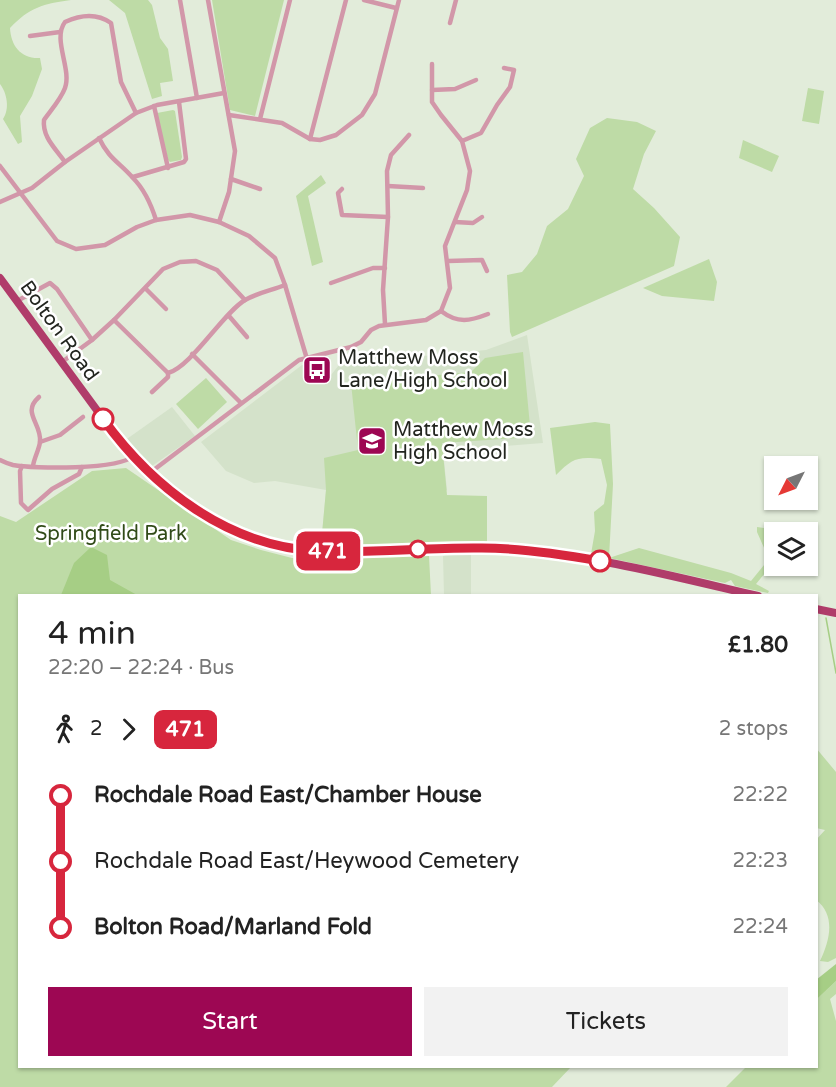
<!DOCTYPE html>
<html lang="en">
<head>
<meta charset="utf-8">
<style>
	body { margin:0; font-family:"Varela Round",sans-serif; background:#f2f2f2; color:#222; height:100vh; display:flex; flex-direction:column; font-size:22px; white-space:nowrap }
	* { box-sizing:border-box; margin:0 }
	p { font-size:20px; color:#767676 }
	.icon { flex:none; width:33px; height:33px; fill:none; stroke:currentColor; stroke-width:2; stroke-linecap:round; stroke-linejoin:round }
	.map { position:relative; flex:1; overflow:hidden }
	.drawer { position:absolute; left:18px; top:594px; width:800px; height:474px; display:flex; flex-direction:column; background:#fff; border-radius:0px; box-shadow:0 2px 4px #0004 }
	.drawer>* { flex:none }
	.badge { padding:0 12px; border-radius:9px; font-size:21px; line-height:39px }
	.needle { width:39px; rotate:228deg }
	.tools { position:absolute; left:764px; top:456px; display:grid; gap:12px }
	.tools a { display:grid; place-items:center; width:54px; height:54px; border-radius:0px; background:#fff; box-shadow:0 2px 4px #0004; font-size:30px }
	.map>.badge { position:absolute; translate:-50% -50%; box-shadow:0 0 0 3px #fff }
	.legs { display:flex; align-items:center; gap:9px; height:66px; padding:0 30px; font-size:20px }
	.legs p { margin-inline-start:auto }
	.summary { display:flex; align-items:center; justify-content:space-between; height:102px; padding:0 30px }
	h1 { font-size:33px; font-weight:600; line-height:45px }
	.button { display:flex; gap:12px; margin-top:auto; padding:12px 30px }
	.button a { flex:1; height:69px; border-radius:0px; background:#9d0753; color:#fff; font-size:24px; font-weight:600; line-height:69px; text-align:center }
	.button a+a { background:#f2f2f2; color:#222 }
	ul { padding:0 30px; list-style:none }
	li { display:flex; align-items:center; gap:21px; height:66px; font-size:22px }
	li i { display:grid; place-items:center; width:9px; height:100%; margin:0 8px; background:currentColor }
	li i::after { content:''; width:15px; height:15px; margin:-8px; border:4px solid; border-radius:50%; background:#fff }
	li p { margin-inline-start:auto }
	li:first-child i { background:linear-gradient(#0000 50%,currentColor 0) }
	li:last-child i { background:linear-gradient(currentColor 50%,#0000 0) }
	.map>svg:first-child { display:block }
	.built { fill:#d4e2ca }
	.green { fill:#bedba6 }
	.water { fill:#a6ce85 }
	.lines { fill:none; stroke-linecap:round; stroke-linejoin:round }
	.stream { stroke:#a6ce85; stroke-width:1.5 }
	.minor { stroke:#d297a9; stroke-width:4.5 }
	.trunk { stroke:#b03c6a; stroke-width:8 }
	.line-1-casing { stroke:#fff; stroke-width:14 }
	.line-1 { stroke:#d7263d; stroke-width:9 }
	.stop-1-dot { fill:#fff; stroke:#d7263d; stroke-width:3 }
	.labels { text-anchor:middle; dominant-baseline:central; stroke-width:5; stroke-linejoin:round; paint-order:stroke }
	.street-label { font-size:20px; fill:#22251f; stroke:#fff }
	.poi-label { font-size:20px; fill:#22251f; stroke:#fff; text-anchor:start }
	.park-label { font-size:20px; fill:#314b18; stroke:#fff }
</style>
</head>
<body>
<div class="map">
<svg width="836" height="1087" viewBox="0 0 836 1087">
	<rect width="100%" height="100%" fill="#e2ecda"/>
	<!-- built -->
	<g class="built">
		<polygon points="527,335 543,443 443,451 447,490 321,545 326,490 275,481 254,483 226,471 201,442 302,365 310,366 321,374 331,375 343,360 359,362 486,350"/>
		<polygon points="172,407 195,436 152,466 124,441"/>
		<polygon points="451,553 471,553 471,594 444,595 443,556"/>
	</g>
	<!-- green -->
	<g class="green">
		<path d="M0 0H71C43 4 30 7 10 28 11 46 21 59 40 58L42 69 32 96 20 116 22 142 18 144 3 119C10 109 7 93 0 84Z"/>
		<polygon points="109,0 148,0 152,5 160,38 168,49 173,81 160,83 162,96 152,99 125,13"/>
		<polygon points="212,0 284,0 255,116 230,110"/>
		<polygon points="808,88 824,91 819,124 802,121"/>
		<polygon points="173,110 175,111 182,157 181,160 170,162 168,160 157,113"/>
		<polygon points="607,118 637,122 656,131 644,154 633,189 654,208 680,237 674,266 512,337 510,332 507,275 522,272 537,254 547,226 568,209 584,176 576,159 590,128"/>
		<polygon points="743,140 779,156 772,172 739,158"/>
		<polygon points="321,175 326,183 308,196 323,262 312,266 296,196"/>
		<polygon points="709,259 717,282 714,301 662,296 643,288"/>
		<polygon points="523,352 530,426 526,436 519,438 442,443 447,495 487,496 487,542 321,545 326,490 324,458 358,450 351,383 471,372 485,358"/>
		<polygon points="206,378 227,402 198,429 176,404"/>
		<path d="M595 422 610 424 613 484 609 558 639 548 731 573 751 581 769 559 757 532V527L781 530V532H774V562L756 584 769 591 768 593 735 586 731 580 725 583 591 554 595 531 594 512 604 504 607 485 601 459C577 456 572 459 556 475L550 428Z"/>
		<polygon points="126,468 231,540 261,550 292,558 429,556 431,595 20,596 20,1066 571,1067 552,1087 0,1087 0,516 16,522 92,471"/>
		<path d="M816 748 836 772V958L828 962 820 961C830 940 836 915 816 900V840L825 830 816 828Z"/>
		<polygon points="836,981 836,994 830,999 836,1021 836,1087 726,1087 746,1067 816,1066 816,1000"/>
	</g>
	<!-- water -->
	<g class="water">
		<polygon points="91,547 107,555 110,580 137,595 164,594 166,595 61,595 74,563"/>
		<polygon points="836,964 836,981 816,1000 816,980"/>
	</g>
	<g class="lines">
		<!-- stream -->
		<polyline class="stream" points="826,618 836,673"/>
		<!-- minor -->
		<g class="minor">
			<polyline points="180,0 197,98"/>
			<polyline points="208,0 235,151 229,192 219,222"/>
			<polyline points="364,0 396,8"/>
			<polyline points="450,23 456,0"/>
			<polyline points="30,36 60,32"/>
			<polyline points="432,90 455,89 476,80"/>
			<polyline points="154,106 168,168"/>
			<polyline points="229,115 282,123 310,139 320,140 336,135 362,115 375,94 399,0"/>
			<polyline points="260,119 290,0"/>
			<path d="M99 138C109 159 119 162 133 178 145 190 151 204 156 220"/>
			<polyline points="310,139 346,0"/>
			<polyline points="462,141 481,133 497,105 510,87 514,70 504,68"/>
			<path d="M65 162C56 149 42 137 44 120 51 110 61 99 65 88 72 69 52 39 65 22 80 15 97 13 111 23L121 82 136 113"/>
			<polyline points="0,166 57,241 76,249 105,245 137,227 156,220 190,215 219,222 249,236 275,258 285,285 307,359"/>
			<polyline points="133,177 184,162 186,159 179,102"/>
			<polyline points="231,179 260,189"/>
			<polyline points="388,186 423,188"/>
			<polyline points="342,189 338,193 342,215 388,217"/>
			<polyline points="0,202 32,188 65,162 136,113 157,105 224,93"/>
			<polyline points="455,222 473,223 482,217"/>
			<polyline points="448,261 482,260 487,271"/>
			<polyline points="331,283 373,268 385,268"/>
			<polyline points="146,289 166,309"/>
			<polyline points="17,301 50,283 57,289 92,340"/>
			<path d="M441 311C458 324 470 321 488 314"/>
			<polyline points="229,316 247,337"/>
			<polyline points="114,320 168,373"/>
			<polyline points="385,324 383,290 388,217 387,171 391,155 409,135"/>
			<polyline points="192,354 241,403"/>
			<polyline points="62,362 92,340 114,320 163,269 180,262 196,261 217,270 245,300"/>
			<path d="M152 392 168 377V373C191 367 223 313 245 300 257 293 273 290 285 285"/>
			<polyline points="40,442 60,435 83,417"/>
			<path d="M0 460C4 462 9 464 13 465 34 469 119 470 133 456"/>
			<polyline points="22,466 20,471 21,503 28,510 52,489 79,474 82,467"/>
			<path d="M33 466C34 458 39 450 40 442 42 423 21 413 39 397"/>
			<polyline points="151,472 299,360 351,347 361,342 371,330 379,326 426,320 441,311 450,288 445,246 467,190 470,171 462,141 441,115 432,102 432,64"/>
		</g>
		<!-- trunk -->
		<g class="trunk">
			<path d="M0 278 121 443C165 491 220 537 286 548 360 560 435 543 509 549 593 555 676 577 758 596"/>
			<polyline points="816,609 836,613"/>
		</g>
	</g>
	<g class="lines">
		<!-- line-1 casing -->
		<g class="line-1-casing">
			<path id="line-1" d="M103 419C154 489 228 546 317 551 372 554 427 547 482 548 521 548 561 554 600 561"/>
		</g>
		<!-- line-1 -->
		<use href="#line-1" class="line-1"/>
	</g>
	<!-- icons -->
	<defs>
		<g id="bus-square" transform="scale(1.5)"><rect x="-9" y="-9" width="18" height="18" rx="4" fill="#9d0753" stroke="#fff"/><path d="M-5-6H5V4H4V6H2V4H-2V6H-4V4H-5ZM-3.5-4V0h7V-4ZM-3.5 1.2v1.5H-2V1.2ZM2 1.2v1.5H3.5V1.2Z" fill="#fff"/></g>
		<g id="school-square" transform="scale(1.5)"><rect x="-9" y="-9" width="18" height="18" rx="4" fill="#9d0753" stroke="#fff"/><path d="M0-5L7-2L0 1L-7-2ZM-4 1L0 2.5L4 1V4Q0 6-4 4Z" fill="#fff"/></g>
	</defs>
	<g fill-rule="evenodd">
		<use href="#bus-square" x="317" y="370"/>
		<use href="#school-square" x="372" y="441"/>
	</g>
	<!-- markers -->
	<g class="stop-1-dot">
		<circle cx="103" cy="419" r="10"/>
		<circle cx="418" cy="549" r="8"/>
		<circle cx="600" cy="561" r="10"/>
	</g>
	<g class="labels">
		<!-- street labels -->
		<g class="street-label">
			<text transform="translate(59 331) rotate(54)">Bolton Road</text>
		</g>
		<!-- poi labels -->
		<g class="poi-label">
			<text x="338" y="358">Matthew Moss<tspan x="338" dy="23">Lane/High School</tspan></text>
			<text x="393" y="430">Matthew Moss<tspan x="393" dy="23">High School</tspan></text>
		</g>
		<!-- park labels -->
		<g class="park-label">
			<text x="111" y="534">Springfield Park</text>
		</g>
	</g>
</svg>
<div class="tools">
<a><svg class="needle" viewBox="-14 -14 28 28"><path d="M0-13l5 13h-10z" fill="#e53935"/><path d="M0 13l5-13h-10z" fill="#767676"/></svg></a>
<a><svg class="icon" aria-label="layers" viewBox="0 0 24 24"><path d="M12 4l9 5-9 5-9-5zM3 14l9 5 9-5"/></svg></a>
</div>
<b class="badge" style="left:328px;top:551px;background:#d7263d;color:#fff">471</b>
<section class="drawer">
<div class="summary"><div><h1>4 min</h1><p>22:20 – 22:24 · Bus</p></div><b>£1.80</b></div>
<div class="legs"><svg class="icon" aria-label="walk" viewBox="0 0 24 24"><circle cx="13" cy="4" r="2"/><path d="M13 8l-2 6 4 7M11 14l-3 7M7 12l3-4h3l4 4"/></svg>2<svg class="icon" aria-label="forward" viewBox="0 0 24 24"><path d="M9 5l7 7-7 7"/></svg><b class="badge" style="background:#d7263d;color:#fff">471</b><p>2 stops</p></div>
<ul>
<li><i style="color:#d7263d"></i><b>Rochdale Road East/Chamber House</b><p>22:22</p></li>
<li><i style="color:#d7263d"></i><span>Rochdale Road East/Heywood Cemetery</span><p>22:23</p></li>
<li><i style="color:#d7263d"></i><b>Bolton Road/Marland Fold</b><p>22:24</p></li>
</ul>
<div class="button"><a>Start</a><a>Tickets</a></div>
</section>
</div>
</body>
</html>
